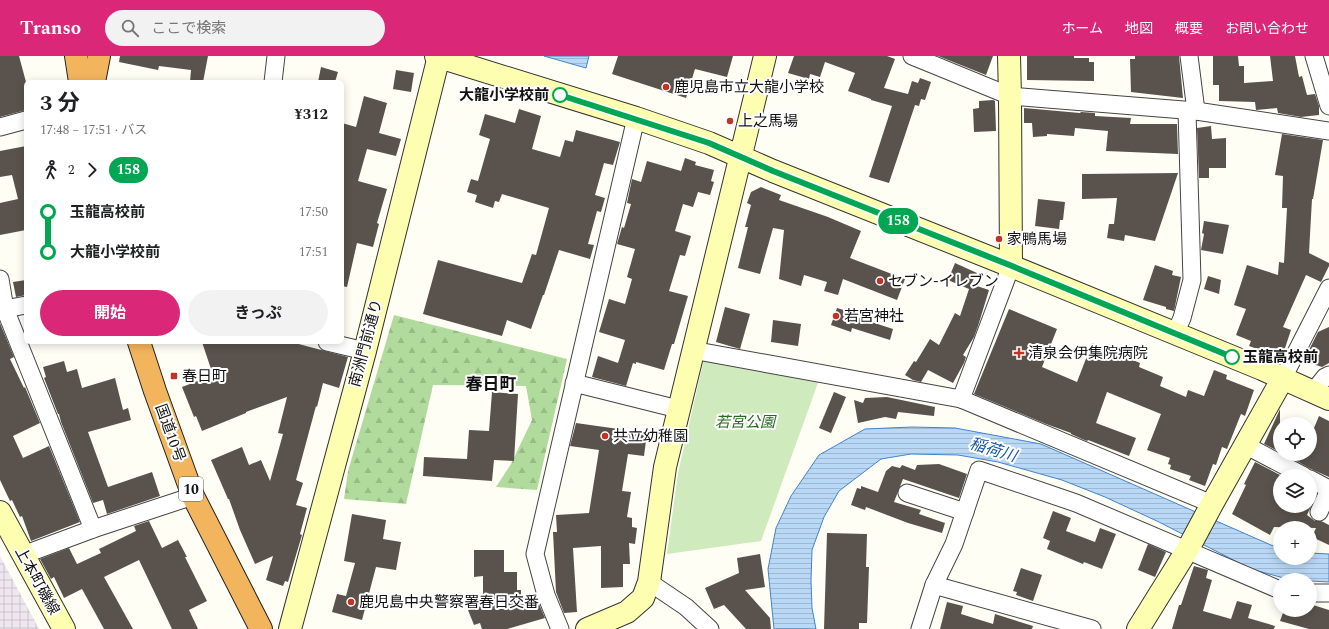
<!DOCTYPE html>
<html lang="ja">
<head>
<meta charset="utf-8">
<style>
	body { margin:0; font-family:Spectral,"Noto Sans JP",serif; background:#f2f2f2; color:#202124; height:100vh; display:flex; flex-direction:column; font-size:15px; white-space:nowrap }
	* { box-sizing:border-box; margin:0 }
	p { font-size:13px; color:#757577 }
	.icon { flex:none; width:22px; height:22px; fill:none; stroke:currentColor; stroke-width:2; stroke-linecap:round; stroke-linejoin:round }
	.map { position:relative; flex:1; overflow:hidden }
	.panel { position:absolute; left:24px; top:24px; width:320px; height:264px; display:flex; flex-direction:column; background:#fff; border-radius:6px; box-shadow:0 2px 10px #0003 }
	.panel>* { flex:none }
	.badge { padding:0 8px; border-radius:13px; font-size:14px; line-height:26px }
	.tools { position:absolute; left:1273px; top:361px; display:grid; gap:8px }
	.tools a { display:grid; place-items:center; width:44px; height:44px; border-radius:50%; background:#fff; box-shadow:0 2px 10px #0003; font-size:20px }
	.map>.badge { position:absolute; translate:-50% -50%; box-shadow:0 0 0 2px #fff }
	.legs { display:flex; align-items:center; gap:6px; height:44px; padding:0 16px; font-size:13px }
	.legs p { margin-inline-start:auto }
	.head { display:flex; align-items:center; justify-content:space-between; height:68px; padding:0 16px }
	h1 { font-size:22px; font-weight:700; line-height:30px }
	.cta { display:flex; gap:8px; margin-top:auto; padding:8px 16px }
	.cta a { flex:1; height:46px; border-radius:24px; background:#db2777; color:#fff; font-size:16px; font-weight:700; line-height:46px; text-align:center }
	.cta a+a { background:#f2f2f2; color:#202124 }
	ul { padding:0 16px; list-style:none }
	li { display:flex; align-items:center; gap:14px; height:40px; font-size:15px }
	li i { display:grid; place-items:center; width:6px; height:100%; margin:0 5px; background:currentColor }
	li i::after { content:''; width:10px; height:10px; margin:-5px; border:3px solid; border-radius:50%; background:#fff }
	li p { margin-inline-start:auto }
	li:first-child i { background:linear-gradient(#0000 50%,currentColor 0) }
	li:last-child i { background:linear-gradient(currentColor 50%,#0000 0) }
	header { display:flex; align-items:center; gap:24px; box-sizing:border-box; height:56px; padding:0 20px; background:#db2777; color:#fff }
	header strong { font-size:19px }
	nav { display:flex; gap:22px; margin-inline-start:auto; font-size:14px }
	.search { width:280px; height:36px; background:#f2f2f2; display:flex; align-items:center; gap:10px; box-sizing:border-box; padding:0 14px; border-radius:22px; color:#757577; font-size:15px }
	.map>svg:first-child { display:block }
	.industrial { fill:url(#industrial-grid) }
	.green { fill:#cfeabd }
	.forest { fill:url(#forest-firs) }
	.water { fill:url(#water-rules); stroke:#4084cd }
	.building { fill:#5a534d }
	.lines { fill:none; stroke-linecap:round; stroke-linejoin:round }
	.street-casing { stroke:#444; stroke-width:19 }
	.secondary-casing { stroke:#333; stroke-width:24 }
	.highway-casing { stroke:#222; stroke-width:24 }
	.street { stroke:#fff; stroke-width:17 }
	.secondary { stroke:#fefeb0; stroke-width:22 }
	.highway { stroke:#f3b45e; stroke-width:22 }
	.line-1-casing { stroke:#fff; stroke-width:9 }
	.line-1 { stroke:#00a651; stroke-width:6 }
	.poi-dot { fill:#c23327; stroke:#fff; stroke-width:1.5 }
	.stop-1-dot { fill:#fff; stroke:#00a651; stroke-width:2 }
	.labels { text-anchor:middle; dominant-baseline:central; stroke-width:4; stroke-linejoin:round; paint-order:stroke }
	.shield { fill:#fff; stroke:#585858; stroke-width:1 }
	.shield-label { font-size:14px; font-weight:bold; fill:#111 }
	.poi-label { font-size:15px; fill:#111; stroke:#fff; text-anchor:start }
	.stop-label { font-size:15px; font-weight:bold; fill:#111; stroke:#fff; text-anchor:end }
	.street-label { font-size:15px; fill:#111; stroke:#fff }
	.park-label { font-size:15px; font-style:italic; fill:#266a20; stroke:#fff }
	.water-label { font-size:16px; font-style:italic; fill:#1856a4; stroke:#fff }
	.quarter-label { font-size:17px; font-weight:bold; fill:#111; stroke:#fff }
</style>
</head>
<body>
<header>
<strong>Transo</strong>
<div class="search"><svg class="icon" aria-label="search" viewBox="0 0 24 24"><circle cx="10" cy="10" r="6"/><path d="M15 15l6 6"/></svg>ここで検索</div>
<nav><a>ホーム</a><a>地図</a><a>概要</a><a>お問い合わせ</a></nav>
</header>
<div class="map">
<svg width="1329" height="573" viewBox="0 0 1329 573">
	<defs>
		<pattern id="industrial-grid" width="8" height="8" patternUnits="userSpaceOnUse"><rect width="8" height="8" fill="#efe6ef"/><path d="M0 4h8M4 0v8" fill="none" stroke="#ccc4cc"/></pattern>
		<pattern id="forest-firs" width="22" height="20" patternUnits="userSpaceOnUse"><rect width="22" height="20" fill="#b1db9c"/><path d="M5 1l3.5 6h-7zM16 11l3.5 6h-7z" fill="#97bb85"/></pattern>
		<pattern id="water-rules" width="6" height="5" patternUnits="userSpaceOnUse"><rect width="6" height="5" fill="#b9d8f6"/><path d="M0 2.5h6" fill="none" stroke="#9eb8d2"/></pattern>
	</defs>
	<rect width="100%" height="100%" fill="#fffef5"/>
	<!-- industrial -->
	<polygon class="industrial" points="0,500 39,573 0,573"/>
	<!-- green -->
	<polygon class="green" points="704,303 819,324 761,485 667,498 678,417"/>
	<!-- forest -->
	<polygon class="forest" points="394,259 567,303 537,434 496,431 511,408 532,364 526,330 433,329 406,448 344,443 348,415"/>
	<!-- water -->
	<g class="water">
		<polygon points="544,0 589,0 586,12"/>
		<polygon points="912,371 955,372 1041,388 1280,493 1280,502 1310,502 1310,497 1329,498 1329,526 1310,525 1310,524 1291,524 1251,513 1159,466 1105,441 1062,424 998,406 958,399 911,398 881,403 839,435 824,461 812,494 811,525 812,552 816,573 774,573 768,513 776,472 791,440 819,399 865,373"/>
	</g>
	<!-- building -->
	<g class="building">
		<polygon points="0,0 19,0 26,26 26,54 0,61"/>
		<polygon points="120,0 208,0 203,26 190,26 191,14 159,10 158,14 119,6"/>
		<polygon points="618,0 733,0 727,21 695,13 686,42 612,18"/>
		<polygon points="794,0 887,0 895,3 884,32 908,38 912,25 918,27 920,22 931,26 925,44 921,43 919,50 915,49 889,127 869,121 892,50 871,44 871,43 848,35 855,17 825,6 820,21 810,18 809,23 788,17"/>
		<polygon points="938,0 993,0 986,19"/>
		<polygon points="1027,0 1074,0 1074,2 1089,2 1089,6 1094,6 1094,25 1027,24"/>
		<polygon points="1135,0 1179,0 1183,42 1131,36 1130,3 1135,3"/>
		<polygon points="1213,0 1238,0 1239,10 1244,10 1244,27 1273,25 1270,0 1295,0 1299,21 1302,20 1307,39 1315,38 1319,50 1319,59 1301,61 1278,57 1277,52 1256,54 1255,46 1219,45 1219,29 1213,29"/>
		<polygon points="321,11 338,16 335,26 318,26"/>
		<polygon points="396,14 414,17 411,36 393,33"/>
		<polygon points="364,40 387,47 379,77 401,83 396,100 367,93 358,125 387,133 377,167 379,168 373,191 357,187 347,231 342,230 342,67 356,71"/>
		<polygon points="993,44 995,45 996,75 974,76 973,53 979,52 979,45"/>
		<polygon points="1024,52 1080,57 1081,56 1095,57 1095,60 1131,62 1130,68 1177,68 1178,98 1106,95 1108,75 1075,72 1074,80 1047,78 1047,80 1033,81 1032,67 1024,67"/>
		<polygon points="519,53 541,60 532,93 560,101 565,84 573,86 576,74 620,86 613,109 604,107 595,139 605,142 601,156 597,155 588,188 594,189 590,203 559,194 544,239 543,239 531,273 507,264 502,280 423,258 438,204 522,227 532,198 536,199 549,152 502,138 499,146 495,145 493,152 475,146 477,139 467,136 471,123 478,125 490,83 479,79 485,58 515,67"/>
		<polygon points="1211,70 1212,83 1226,82 1226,112 1209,112 1209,122 1199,122 1197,72"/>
		<polygon points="1282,78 1323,84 1313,143 1312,143 1309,197 1329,207 1329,210 1321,226 1306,219 1283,271 1291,274 1283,298 1265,291 1263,295 1249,290 1251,285 1236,279 1246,253 1234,249 1247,209 1278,219 1279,206 1284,207 1287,152 1282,152 1283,120 1275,119"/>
		<polygon points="26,90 26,174 0,179 0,147 18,143 12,119 0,121 0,95"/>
		<polygon points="685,102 696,106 695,109 714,114 711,125 714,126 710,139 698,136 693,151 683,148 675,175 691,180 685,200 680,199 669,235 688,240 674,288 672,288 664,314 636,306 636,308 633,307 626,330 592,321 598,300 618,307 625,284 599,276 609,243 625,248 632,223 627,221 635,193 617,188 622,171 624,172 631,148 627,147 632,123 641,126 647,105 681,115"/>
		<polygon points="1178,117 1155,185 1125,179 1124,185 1107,182 1109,168 1114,168 1117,142 1082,143 1082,118"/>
		<polygon points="761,131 781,139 779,144 828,161 861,175 850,202 905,223 897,244 843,223 838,239 824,235 827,226 804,219 801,230 779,223 784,174 773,172 760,218 738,212 748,171 745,171 751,149 747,147 751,136"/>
		<polygon points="1038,143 1065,146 1063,164 1060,164 1059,173 1035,170"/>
		<polygon points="1204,165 1229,169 1223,198 1201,194 1204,178 1202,177"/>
		<polygon points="955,207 977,217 971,228 989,234 978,270 974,281 963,299 966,301 964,307 953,327 928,314 921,326 913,324 905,319 914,305 916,306 930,283 939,289 955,257 960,260 969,233 948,224"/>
		<polygon points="1155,209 1173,215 1172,219 1181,221 1174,255 1166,253 1166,251 1143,244"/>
		<polygon points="1208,220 1221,224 1219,238 1204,233"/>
		<polygon points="26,224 26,239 16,241 13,226"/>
		<polygon points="725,251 750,258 740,293 716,286"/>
		<polygon points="837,252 857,258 856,261 893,273 890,284 852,272 851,276 831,269"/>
		<polygon points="1009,253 1057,273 1042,311 1077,326 1092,287 1140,307 1139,311 1163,321 1160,330 1186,341 1188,334 1204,340 1214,314 1227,319 1226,323 1254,334 1245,360 1241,358 1227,393 1222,391 1216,409 1213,408 1205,430 1189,424 1191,420 1170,413 1171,409 1168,408 1170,402 1147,394 1161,358 1107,336 1096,367 1136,382 1129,400 1088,384 1087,385 1082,383 1071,378 1071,377 1046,368 974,338"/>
		<polygon points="773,264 801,268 798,290 771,286"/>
		<polygon points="0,267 14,301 10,303 24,332 25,331 40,367 13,380 23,402 49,390 80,466 31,485 22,460 20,461 12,444 10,445 0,424"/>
		<polygon points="1329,271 1329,307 1322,311 1307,306 1305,302 1318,276"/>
		<polygon points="202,286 291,286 348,301 339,332 323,327 317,351 316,350 296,424 303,427 296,449 307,452 300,478 302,479 288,526 285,525 283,530 266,524 273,500 255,508 240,474 229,443 228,443 211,404 242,391 249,409 261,404 270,425 283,378 278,377 287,341 246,356 246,357 202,375 196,360 194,361 182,331 213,319"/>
		<polygon points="64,305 67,316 77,313 82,332 115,322 123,354 128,352 131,364 88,376 108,431 152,416 160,440 107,458 103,444 93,447 61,366 59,358 58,358 44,322 46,321 43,311"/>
		<polygon points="492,336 518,338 514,405 494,404 492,425 423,420 424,401 467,403 469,374 489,375"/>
		<polygon points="834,336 846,341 831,377 819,372"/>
		<polygon points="887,341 935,351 934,360 898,356 896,363 885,361 858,367 854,344 863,347 865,342"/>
		<polygon points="1280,353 1280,396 1264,388"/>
		<polygon points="1319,360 1329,365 1329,421 1311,413 1284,398 1310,398 1310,371 1314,372"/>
		<polygon points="576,367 647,377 644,400 628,398 622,435 631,436 627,461 632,462 632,471 637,472 635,488 629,487 630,508 623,508 623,531 601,532 601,490 573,492 577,556 564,557 556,536 553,476 557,476 556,459 589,457 599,394 570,390"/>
		<polygon points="1255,406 1280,419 1280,450 1311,450 1307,459 1315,465 1321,465 1329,469 1329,489 1312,481 1316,472 1274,471 1270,479 1232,458 1246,429 1244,428"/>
		<polygon points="939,408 967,418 959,442 903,423 894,446 921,454 919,458 945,467 942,477 908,467 866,451 865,454 851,449 857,432 861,433 861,430 878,436 886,415 892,410 900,412 902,409 915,414 917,409"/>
		<polygon points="1053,455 1071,462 1066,475 1095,486 1100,472 1116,478 1102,513 1084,506 1083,508 1047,493 1050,485 1043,482"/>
		<polygon points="352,458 386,464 383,483 401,486 396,514 376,511 362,564 332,556 337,538 346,540 355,507 344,505"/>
		<polygon points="149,465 162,492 178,484 187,501 185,501 207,545 189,554 198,573 172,573 139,504 104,521 133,573 104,573 82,533 64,542 54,521 51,523 40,503 69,492 77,508 101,497 99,493 136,475 134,470"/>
		<polygon points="827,477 867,478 866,511 869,511 867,567 859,567 859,573 824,573"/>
		<polygon points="1148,488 1166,496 1155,521 1138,514"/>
		<polygon points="474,494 504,494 504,516 517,516 517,534 521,534 521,545 536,541 545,562 507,573 482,573 480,567 474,569 466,549 483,541 483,520 474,521"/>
		<polygon points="760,498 765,531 745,534 770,562 771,573 746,573 724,549 714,553 705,532 739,517 737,502"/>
		<polygon points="1194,510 1208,514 1206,522 1212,524 1203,555 1231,563 1237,545 1252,549 1248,562 1275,570 1274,573 1172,573 1179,549 1181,549"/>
		<polygon points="1021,512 1042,519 1033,545 1016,539 1017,536 1013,535"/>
		<polygon points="947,546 963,550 961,558 993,568 995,558 1033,570 1032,573 940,573"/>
		<polygon points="1313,549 1329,554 1329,573 1309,573 1280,565 1284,554 1311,554"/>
	</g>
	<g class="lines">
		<!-- street casing -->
		<g class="street-casing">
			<g id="street">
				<polyline points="912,0 1010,40 1196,55 1329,75"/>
				<polyline points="1189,0 1196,55"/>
				<polyline points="1314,0 1329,50"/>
				<polyline points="273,26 276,0"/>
				<polyline points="0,71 26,64"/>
				<polyline points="0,223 5,253 93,473"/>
				<polyline points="0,254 26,249"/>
				<polyline points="1175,278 1182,262 1192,224 1187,55"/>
				<polyline points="327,286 365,295"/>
				<polyline points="692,294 961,343 1212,448"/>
				<polyline points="1283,322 1329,232"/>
				<polyline points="574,327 678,353"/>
				<polyline points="1313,336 1325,321 1329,319"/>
				<polyline points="961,343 1011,210"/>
				<polyline points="1245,389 1304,420"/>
				<polyline points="1310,423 1329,433"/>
				<polyline points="907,437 965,456"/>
				<polyline points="1319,456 1329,434"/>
				<polyline points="23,499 93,473 193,440"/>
				<polyline points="649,526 686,551 710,573"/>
				<polyline points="934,529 1092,573"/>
				<polyline points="1310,537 1329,537"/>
				<polyline points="560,573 546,539 535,498 636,62"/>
				<polyline points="920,573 934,529 954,488 979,414 1076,447 1280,534"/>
			</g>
		</g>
		<!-- secondary casing -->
		<g class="secondary-casing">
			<g id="secondary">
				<polyline points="436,0 636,62 709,87 773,115 1011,210 1262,313 1329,343"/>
				<polyline points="1009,0 1010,40 1011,210"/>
				<polyline points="0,456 64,573"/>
				<polyline points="290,573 365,295 439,0"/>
				<polyline points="587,573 627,556 643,542 649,526 665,411 765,0"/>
				<polyline points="1138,573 1189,491 1212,448 1283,322"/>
			</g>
		</g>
		<!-- highway casing -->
		<g class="highway-casing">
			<g id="highway">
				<polyline points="76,0 80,26"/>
				<polyline points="94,26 99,0"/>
				<polyline points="139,286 155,335 193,440 261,573"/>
			</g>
		</g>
		<!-- street -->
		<use href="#street" class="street"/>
		<!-- secondary -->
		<use href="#secondary" class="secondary"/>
		<!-- highway -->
		<use href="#highway" class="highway"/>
	</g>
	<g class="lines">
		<!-- line-1 casing -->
		<g class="line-1-casing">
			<polyline id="line-1" points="560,39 709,87 773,115 1012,210 1232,301"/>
		</g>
		<!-- line-1 -->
		<use href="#line-1" class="line-1"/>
	</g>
	<!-- markers -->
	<g class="poi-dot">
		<circle cx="666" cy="31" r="4"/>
		<circle cx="730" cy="65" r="4"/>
		<circle cx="999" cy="183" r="4"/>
		<circle cx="880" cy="225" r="4"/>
		<circle cx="836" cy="260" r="4"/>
		<path d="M1017 291h4v4h4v4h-4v4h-4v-4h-4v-4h4z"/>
		<rect x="170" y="316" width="8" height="8" rx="2"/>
		<circle cx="605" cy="380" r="4"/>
		<circle cx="351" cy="546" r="4"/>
	</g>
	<g class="stop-1-dot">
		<circle cx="560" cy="39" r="7"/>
		<circle cx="1232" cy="301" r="7"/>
	</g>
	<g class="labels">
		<!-- shield labels -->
		<rect class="shield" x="179" y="421" width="24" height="24" rx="3"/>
		<g class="shield-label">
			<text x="191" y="433">10</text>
		</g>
		<!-- poi labels -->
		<g class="poi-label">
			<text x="674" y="31">鹿児島市立大龍小学校</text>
			<text x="738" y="65">上之馬場</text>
			<text x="1007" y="183">家鴨馬場</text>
			<text x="888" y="225">セブン-イレブン</text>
			<text x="844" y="260">若宮神社</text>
			<text x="1028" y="297">清泉会伊集院病院</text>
			<text x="182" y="320">春日町</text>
			<text x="613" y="380">共立幼稚園</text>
			<text x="359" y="546">鹿児島中央警察署春日交番</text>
		</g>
		<!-- stop labels -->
		<g class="stop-label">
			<text x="549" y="39">大龍小学校前</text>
			<text x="1243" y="301" text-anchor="start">玉龍高校前</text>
		</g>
		<!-- street labels -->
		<g class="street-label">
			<text transform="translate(366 287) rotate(-75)">南洲門前通り</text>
			<text transform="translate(170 377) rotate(70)">国道10号</text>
			<text transform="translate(37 525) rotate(61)">上本町磯線</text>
		</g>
		<!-- park labels -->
		<g class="park-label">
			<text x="745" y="366">若宮公園</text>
		</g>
		<!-- water labels -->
		<g class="water-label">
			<text transform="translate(993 394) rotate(17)">稲荷川</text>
		</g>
		<!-- quarter labels -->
		<g class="quarter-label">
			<text x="491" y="329">春日町</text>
		</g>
	</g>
</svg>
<div class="tools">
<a><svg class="icon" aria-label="locate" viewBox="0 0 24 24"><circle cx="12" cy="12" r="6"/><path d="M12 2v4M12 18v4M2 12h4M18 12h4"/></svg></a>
<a><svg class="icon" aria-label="layers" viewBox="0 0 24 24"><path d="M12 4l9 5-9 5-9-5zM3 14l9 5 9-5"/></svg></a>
<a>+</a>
<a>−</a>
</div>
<b class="badge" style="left:898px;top:165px;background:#00a651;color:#fff">158</b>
<section class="panel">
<div class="head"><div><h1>3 分</h1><p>17:48 – 17:51 · バス</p></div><b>¥312</b></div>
<div class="legs"><svg class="icon" aria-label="walk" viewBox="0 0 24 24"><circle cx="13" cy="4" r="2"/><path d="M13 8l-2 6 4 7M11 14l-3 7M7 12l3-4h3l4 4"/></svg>2<svg class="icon" aria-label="forward" viewBox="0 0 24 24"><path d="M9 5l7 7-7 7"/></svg><b class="badge" style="background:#00a651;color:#fff">158</b></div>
<ul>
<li><i style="color:#00a651"></i><b>玉龍高校前</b><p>17:50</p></li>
<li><i style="color:#00a651"></i><b>大龍小学校前</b><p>17:51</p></li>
</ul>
<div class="cta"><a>開始</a><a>きっぷ</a></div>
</section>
</div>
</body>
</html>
